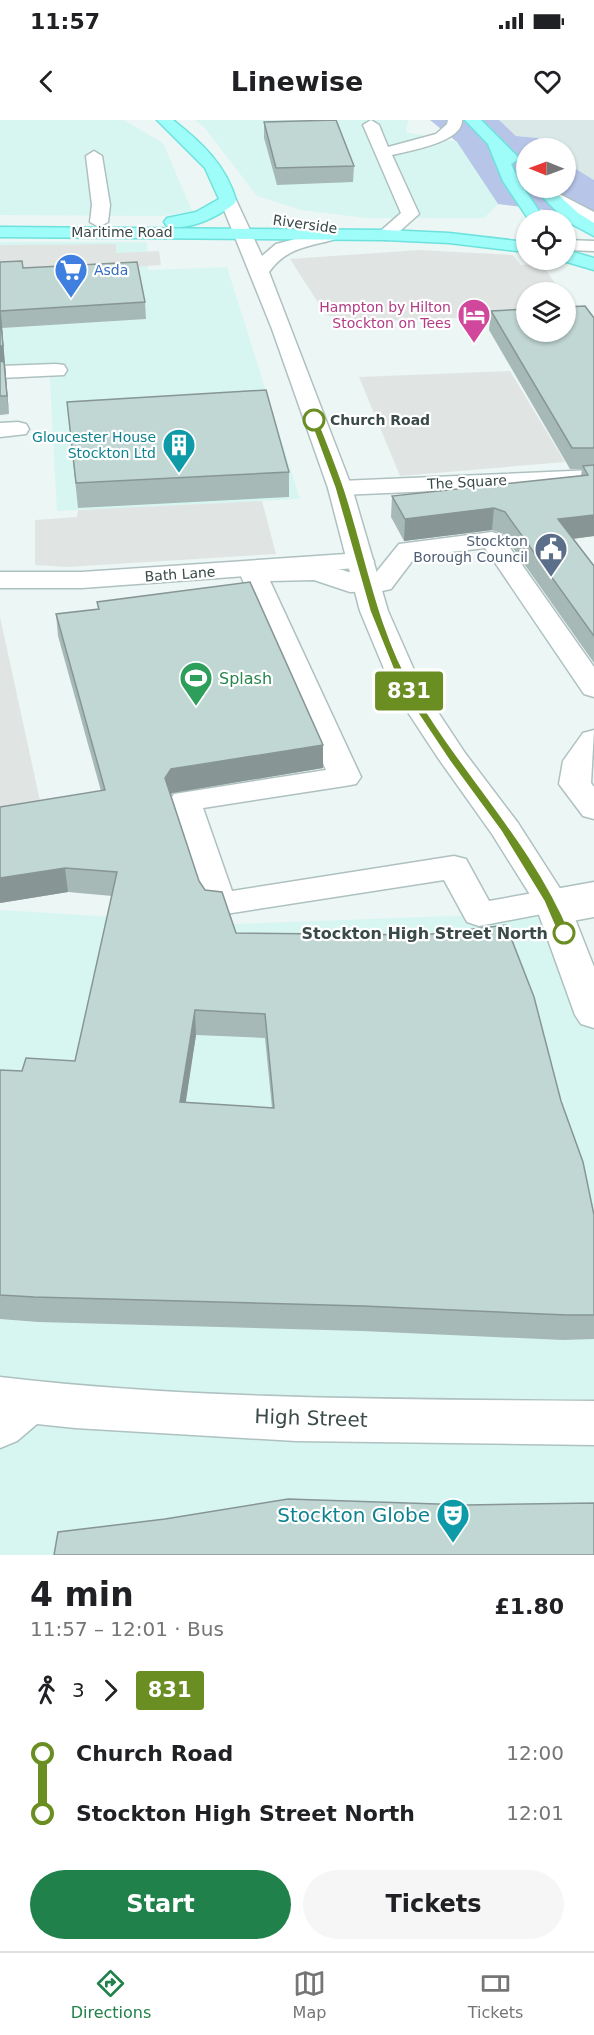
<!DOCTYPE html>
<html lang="en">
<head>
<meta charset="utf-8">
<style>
	body { margin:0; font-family:"DejaVu Sans",sans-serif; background:#f6f6f6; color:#202124; height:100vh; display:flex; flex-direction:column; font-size:22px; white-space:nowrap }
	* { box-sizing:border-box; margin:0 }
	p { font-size:20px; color:#757577 }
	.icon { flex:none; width:33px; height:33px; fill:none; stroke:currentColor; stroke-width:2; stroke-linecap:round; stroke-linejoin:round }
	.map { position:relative; height:1435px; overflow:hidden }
	.details { display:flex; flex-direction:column; background:#fff; flex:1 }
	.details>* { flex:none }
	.badge { padding:0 12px; border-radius:4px; font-size:21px; line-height:39px }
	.needle { width:39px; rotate:271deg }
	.controls { position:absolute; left:516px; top:18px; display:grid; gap:12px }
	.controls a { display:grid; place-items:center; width:60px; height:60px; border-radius:50%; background:#fff; box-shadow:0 2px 4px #0004; font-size:30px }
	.map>.badge { position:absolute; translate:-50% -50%; box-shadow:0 0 0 3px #fff }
	.legs { display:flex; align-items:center; gap:9px; height:66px; padding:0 30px; font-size:20px }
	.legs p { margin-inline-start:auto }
	.head { display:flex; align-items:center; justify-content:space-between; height:102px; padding:0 30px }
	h1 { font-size:33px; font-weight:600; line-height:45px }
	.action { display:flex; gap:12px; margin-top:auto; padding:12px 30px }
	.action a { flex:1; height:69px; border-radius:36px; background:#21814a; color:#fff; font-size:24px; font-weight:600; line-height:69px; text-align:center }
	.action a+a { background:#f6f6f6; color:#202124 }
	ul { padding:0 30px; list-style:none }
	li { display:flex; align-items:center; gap:21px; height:60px; font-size:22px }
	li i { display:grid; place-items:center; width:9px; height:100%; margin:0 8px; background:currentColor }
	li i::after { content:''; width:15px; height:15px; margin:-8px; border:4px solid; border-radius:50%; background:#fff }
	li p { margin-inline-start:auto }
	li:first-child i { background:linear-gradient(#0000 50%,currentColor 0) }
	li:last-child i { background:linear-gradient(currentColor 50%,#0000 0) }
	.status { display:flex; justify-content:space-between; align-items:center; height:42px; padding:0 30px; background:#fff; direction:ltr }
	.status svg { height:16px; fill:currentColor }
	header { display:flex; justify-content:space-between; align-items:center; height:78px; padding:0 30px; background:#fff; font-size:27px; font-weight:600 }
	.dock { display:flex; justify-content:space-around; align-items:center; height:84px; border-top:2px solid #e0e0e0; background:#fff; font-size:16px; color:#757577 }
	.dock a { display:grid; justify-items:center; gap:3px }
	.dock .on { color:#21814a }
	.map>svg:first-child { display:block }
	.residential { fill:#dae9e8 }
	.commercial { fill:#d8f6f1 }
	.green { fill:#b6c5e8 }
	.parking { fill:#e0e5e4 }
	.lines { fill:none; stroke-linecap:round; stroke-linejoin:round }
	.pedestrian-casing { stroke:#aec1c0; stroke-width:3 }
	.minor-casing { stroke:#aec1c0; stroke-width:3 }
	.tertiary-casing { stroke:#aec1c0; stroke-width:3 }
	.primary-casing { stroke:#6de2dd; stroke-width:3 }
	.pedestrian { fill:#fff; fill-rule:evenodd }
	.minor { fill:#fff; fill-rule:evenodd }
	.tertiary { fill:#fff; fill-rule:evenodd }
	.primary { fill:#9efcf9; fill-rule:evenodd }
	.wall { fill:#a6b9b6; fill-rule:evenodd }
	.shaded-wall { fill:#879694 }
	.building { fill:#c1d7d4; stroke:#879694; stroke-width:1.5; fill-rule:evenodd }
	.line-1 { fill:#6b8e23; stroke:#fff; stroke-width:1.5 }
	.stop-1-dot { fill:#fff; stroke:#6b8e23; stroke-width:3 }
	.labels { text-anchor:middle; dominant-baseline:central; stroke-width:4.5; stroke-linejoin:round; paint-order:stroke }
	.far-street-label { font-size:14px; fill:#394a48; stroke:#fff }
	.far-shop-label { font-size:14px; fill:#366cbe; stroke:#fff; text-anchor:start }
	.far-hotel-label { font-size:14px; fill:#b23c85; stroke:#fff; text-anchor:end }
	.far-stop-label { font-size:14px; font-weight:bold; fill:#394a48; stroke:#fff; text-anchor:start }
	.far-culture-label { font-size:14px; fill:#0d838f; stroke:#fff; text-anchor:end }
	.far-service-label { font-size:14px; fill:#4e5e75; stroke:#fff; text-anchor:end }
	.leisure-label { font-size:16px; fill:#27864d; stroke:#fff; text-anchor:start }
	.stop-label { font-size:16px; font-weight:bold; fill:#394a48; stroke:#fff; text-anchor:end }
	.near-street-label { font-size:20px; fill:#394a48; stroke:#fff }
	.near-culture-label { font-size:20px; fill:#0d838f; stroke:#fff; text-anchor:end }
</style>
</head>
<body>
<div class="status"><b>11:57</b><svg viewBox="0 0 49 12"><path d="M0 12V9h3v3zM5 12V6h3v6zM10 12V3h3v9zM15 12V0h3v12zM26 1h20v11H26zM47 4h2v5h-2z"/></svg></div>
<header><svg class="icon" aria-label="back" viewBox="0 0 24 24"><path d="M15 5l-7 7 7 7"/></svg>Linewise<svg class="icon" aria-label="heart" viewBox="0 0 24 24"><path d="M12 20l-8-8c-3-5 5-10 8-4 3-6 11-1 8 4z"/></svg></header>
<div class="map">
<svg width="594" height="1435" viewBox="0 0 594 1435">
	<rect width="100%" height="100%" fill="#ecf6f5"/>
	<!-- residential -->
	<polygon class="residential" points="499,0 594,0 594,60 566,43 566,28 542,28 538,18 516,16"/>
	<!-- commercial -->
	<g class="commercial">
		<polygon points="0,0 124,0 163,23 192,91 163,96 0,95"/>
		<polygon points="195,0 408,0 406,12 457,22 498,84 484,98 366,98 301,90 257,76 204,7"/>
		<polygon points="0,122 147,122 148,150 227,147 300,379 57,391 49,245 0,247"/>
		<polygon points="0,790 234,804 556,792 594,895 594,1435 0,1435"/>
	</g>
	<!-- green -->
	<polygon class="green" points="430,0 499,0 516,16 538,18 542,28 526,28 526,68 566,68 566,43 594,60 594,96 498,84 457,22"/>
	<!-- parking -->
	<g class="parking">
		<polygon points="116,124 116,133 159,131 161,145 0,156 0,125"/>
		<polygon points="419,130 513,135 521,145 542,144 561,172 526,172 526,195 363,202 326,195 290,139"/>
		<polygon points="510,251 565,342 400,356 359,257"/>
		<polygon points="262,381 276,434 67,447 35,445 35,400 77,397 78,390"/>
		<polygon points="0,497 45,704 0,711"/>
	</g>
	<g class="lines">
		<!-- pedestrian casing -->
		<g class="pedestrian-casing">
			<g id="pedestrian">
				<path d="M492 412 501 415 594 547V577L584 574 485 428 416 436 391 469 382 471 350 472 314 460 270 461 361 657 356 664 345 666 203 688 232 771 454 736 466 739 489 781 594 762V784L479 806 467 802 444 760 219 795 207 792 202 784 169 681 174 674 326 650 240 454 244 448C269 442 303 442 329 447 348 450 352 456 374 455L399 424Z"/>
				<polygon points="594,610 591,663 594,667 594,699 583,696 559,664 563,641 583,613"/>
			</g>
		</g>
		<!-- minor casing -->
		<g class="minor-casing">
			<g id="minor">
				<path d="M371 0 379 5 388 27 436 14 447 4 448 0H462C463 22 409 31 392 35L419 94 391 119 385 120 376 115 401 93 363 5Z"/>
				<polygon points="94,31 102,36 110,85 108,102 99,107 90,102 92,85 86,36"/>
				<polygon points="56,244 64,245 67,250 64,255 0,258 0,246"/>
				<polygon points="18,302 26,304 29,309 26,314 0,317 0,303"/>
				<polygon points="594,350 594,364 340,375 331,373 328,368 331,363 340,361"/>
				<polygon points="361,433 370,435 374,441 370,447 82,468 0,468 0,452 82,452"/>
				<polygon points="594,775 594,797 556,804 544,800 539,792 544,784"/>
			</g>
		</g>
		<!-- tertiary casing -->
		<g class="tertiary-casing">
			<g id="tertiary">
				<polygon points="548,68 594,92 594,104 542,77 540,73 542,69"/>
				<path d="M228 75 236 80 262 136 276 124 330 110 339 115 336 119C308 127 287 127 269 152L352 368 388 491 422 568 465 633 518 703 568 781 594 847V908L581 904 575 895 534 781 492 714 438 638 392 568 360 491 328 368 272 209 220 80Z"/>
				<polygon points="566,120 594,121 594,131 566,130"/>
				<path d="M0 1257C197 1280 396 1279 594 1281V1325L296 1321 75 1308 37 1304 17 1321 0 1328Z"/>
			</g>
		</g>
		<!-- primary casing -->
		<g class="primary-casing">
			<g id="primary">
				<path d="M157 0H173C201 22 226 45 236 80L234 84C217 97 190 111 167 106L164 102 167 98 196 92 219 79 205 48Z"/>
				<polygon points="465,0 481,0 517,36 519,39 511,44 519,61 545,100 529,100 503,61 488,24"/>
				<polygon points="534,68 551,68 578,93 594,103 594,116 566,101"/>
				<polygon points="0,107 385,110 449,113 526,122 526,132 449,123 385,120 0,117"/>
				<polygon points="566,130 594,138 594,150 560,140 566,140"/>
			</g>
		</g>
		<!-- pedestrian -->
		<use href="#pedestrian" class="pedestrian"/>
		<!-- minor -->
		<use href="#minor" class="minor"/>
		<!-- tertiary -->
		<use href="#tertiary" class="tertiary"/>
		<!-- primary -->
		<use href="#primary" class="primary"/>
	</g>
	<!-- wall -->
	<g class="wall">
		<polygon points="264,2 354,46 353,62 277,65 264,18"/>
		<polygon points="22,141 23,148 145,182 146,199 2,208 9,294 0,295 0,142"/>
		<polygon points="491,191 594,198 594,416 573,419 594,446 594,543 503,414 492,410 404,421 391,397 392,376 581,356 582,349 570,349 489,210"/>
		<polygon points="67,282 289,352 289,377 78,388"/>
		<path d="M97 482 323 648 172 673 171 675 199 761 236 813 561 981 594 1095V1219L563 1220 362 1211 38 1202 0 1199V950L22 951 75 941 112 776 68 772 0 783 101 671 58 516 56 494 98 489ZM196 915 265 918 272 988 185 983Z"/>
	</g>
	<!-- shaded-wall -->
	<g class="shaded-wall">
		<polygon points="0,191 2,208 9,294 7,276 0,244"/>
		<polygon points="494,388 492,410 404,421 405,399"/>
		<polygon points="594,395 594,416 555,421 558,399"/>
		<polygon points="323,625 323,648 172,673 167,682 165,658 171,649"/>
		<polygon points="65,748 68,772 0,783 0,758"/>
		<polygon points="195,890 196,915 182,1007 180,982"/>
	</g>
	<!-- building -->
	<g class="building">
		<polygon points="336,0 354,46 276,48 264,2"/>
		<polygon points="22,141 23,148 137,142 145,182 0,191 3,226 0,226 0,142"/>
		<polygon points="585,186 594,198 594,328 572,328 491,191 526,189 526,212 566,212 566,187"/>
		<polygon points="0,241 4,242 7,276 0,276"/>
		<polygon points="266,270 289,352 76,363 67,282"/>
		<polygon points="594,345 594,395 558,399 594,446 594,516 505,392 494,388 405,399 392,376 588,355 583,346"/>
		<path d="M250 462 323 625 171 649 165 658 199 761 205 770 222 772 236 813 424 815 506 805 534 877 561 981 583 1042 594 1095V1195H567L363 1186 34 1177 0 1175V950L22 951 26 938 75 941 117 752 65 748 0 758V687L105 670 56 494 99 489 97 482ZM195 890 265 894 274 988 180 982Z"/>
		<polygon points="288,1379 467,1385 594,1383 594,1435 54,1435 58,1412 165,1399"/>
	</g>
	<!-- line-1 -->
	<path class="line-1" d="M314 297 318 300C327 322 336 345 344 368 366 434 377 507 413 569 461 653 532 722 570 813L568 816H559L544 781 501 711 449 640 401 568 370 491 335 368 310 300Z"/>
	<!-- icons -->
	<defs>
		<g id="supermarket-pin" transform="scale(1.725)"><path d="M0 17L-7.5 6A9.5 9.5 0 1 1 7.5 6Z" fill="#3f7fe0" stroke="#fff"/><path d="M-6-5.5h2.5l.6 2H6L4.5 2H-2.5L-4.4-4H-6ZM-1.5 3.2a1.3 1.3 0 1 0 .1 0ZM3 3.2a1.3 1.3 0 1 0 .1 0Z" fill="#fff"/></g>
		<g id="hotel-pin" transform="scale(1.725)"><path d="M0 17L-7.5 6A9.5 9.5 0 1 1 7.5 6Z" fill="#d1479c" stroke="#fff"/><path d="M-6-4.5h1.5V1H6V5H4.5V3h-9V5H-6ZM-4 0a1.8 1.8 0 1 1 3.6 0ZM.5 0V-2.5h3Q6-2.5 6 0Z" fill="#fff"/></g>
		<g id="building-pin" transform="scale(1.725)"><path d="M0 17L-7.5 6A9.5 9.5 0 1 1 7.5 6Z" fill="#0f9aa8" stroke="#fff"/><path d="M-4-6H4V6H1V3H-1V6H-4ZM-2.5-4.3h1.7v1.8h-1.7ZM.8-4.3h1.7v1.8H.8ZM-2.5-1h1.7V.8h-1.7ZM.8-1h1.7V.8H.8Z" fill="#fff"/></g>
		<g id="civic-pin" transform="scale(1.725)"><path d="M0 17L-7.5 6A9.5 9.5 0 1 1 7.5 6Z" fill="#5c6f8a" stroke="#fff"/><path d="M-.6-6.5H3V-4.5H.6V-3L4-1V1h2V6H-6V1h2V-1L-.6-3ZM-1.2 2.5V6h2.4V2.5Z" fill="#fff"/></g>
		<g id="stadium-pin" transform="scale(1.725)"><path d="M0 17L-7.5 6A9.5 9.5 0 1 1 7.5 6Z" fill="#2e9e5b" stroke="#fff"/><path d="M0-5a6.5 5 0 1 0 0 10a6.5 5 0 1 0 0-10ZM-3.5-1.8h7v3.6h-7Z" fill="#fff"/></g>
		<g id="theatre-pin" transform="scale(1.725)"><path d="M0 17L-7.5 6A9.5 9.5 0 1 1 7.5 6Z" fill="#0f9aa8" stroke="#fff"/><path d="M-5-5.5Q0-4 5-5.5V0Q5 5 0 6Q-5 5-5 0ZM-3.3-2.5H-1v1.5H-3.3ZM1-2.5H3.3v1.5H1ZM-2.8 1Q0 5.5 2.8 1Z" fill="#fff"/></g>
	</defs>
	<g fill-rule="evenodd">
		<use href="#supermarket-pin" x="71" y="150"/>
		<use href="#hotel-pin" x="474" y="195"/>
		<use href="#building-pin" x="179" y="325"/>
		<use href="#civic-pin" x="551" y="429"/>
		<use href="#stadium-pin" x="196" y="558"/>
		<use href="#theatre-pin" x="453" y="1395"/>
	</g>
	<!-- markers -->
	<g class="stop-1-dot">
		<circle cx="314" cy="300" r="10"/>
		<circle cx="564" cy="813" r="10"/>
	</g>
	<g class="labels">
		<!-- far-street labels -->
		<g class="far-street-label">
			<text transform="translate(305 104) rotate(8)">Riverside</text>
			<text x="122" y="112">Maritime Road</text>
			<text transform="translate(467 362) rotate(-3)">The Square</text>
			<text transform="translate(180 454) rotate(-4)">Bath Lane</text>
		</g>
		<!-- far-shop labels -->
		<g class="far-shop-label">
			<text x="94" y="150">Asda</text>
		</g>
		<!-- far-hotel labels -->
		<g class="far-hotel-label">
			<text x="451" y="187">Hampton by Hilton<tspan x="451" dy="16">Stockton on Tees</tspan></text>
		</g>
		<!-- far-stop labels -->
		<g class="far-stop-label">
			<text x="330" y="300">Church Road</text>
		</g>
		<!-- far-culture labels -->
		<g class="far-culture-label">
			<text x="156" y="317">Gloucester House<tspan x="156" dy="16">Stockton Ltd</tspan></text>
		</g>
		<!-- far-service labels -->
		<g class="far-service-label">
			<text x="528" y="421">Stockton<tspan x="528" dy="16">Borough Council</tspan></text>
		</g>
		<!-- leisure labels -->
		<g class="leisure-label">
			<text x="219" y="558">Splash</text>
		</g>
		<!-- stop labels -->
		<g class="stop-label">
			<text x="548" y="813">Stockton High Street North</text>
		</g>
		<!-- near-street labels -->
		<g class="near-street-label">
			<text transform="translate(311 1298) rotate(2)">High Street</text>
		</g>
		<!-- near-culture labels -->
		<g class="near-culture-label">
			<text x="430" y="1395">Stockton Globe</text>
		</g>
	</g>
</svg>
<div class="controls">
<a><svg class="needle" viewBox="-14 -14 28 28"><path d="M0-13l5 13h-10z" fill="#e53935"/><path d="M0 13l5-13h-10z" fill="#757577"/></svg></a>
<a><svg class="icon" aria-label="locate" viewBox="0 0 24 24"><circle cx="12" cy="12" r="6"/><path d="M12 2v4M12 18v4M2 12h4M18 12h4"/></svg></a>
<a><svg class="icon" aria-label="layers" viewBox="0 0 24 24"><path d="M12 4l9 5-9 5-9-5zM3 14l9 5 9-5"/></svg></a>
</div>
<b class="badge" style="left:409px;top:571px;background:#6b8e23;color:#fff">831</b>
</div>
<section class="details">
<div class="head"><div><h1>4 min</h1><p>11:57 – 12:01 · Bus</p></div><b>£1.80</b></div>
<div class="legs"><svg class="icon" aria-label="walk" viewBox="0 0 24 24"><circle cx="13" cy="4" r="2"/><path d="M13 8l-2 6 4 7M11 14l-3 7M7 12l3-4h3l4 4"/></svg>3<svg class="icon" aria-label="forward" viewBox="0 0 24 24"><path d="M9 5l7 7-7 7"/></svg><b class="badge" style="background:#6b8e23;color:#fff">831</b></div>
<ul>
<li><i style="color:#6b8e23"></i><b>Church Road</b><p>12:00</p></li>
<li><i style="color:#6b8e23"></i><b>Stockton High Street North</b><p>12:01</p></li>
</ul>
<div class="action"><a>Start</a><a>Tickets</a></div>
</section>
<nav class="dock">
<a class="on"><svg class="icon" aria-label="directions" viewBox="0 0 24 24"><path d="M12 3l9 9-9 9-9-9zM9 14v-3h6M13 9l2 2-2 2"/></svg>Directions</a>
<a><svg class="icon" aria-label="map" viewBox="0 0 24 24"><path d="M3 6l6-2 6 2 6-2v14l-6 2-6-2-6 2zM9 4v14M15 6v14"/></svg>Map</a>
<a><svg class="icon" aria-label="tickets" viewBox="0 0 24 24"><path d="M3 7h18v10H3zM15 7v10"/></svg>Tickets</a>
</nav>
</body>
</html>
